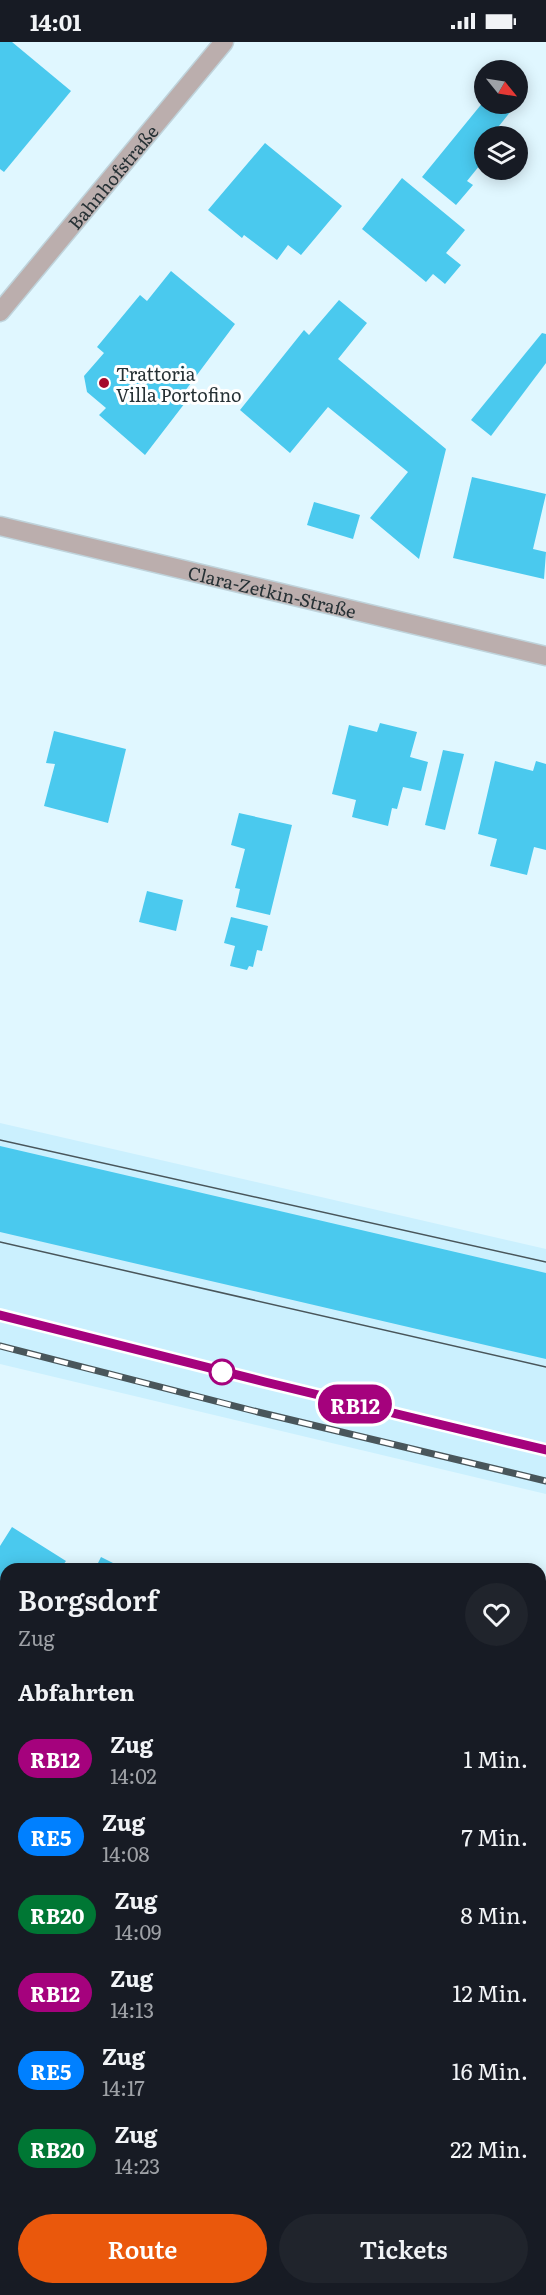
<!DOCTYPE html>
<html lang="de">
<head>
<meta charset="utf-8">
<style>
	body { margin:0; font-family:Literata,serif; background:#20242c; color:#f1f3f6; height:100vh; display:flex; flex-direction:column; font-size:22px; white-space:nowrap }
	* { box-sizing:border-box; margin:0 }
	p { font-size:20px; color:#9ea1a6 }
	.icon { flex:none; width:33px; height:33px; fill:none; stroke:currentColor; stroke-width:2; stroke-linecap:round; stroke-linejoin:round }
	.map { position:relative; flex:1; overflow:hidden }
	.panel { position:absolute; left:0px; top:1521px; width:546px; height:732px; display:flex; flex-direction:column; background:#171b24; border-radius:18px 18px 0 0; box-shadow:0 3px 15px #0003 }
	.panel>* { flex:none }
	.badge { padding:0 12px; border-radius:20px; font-size:21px; line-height:39px }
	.needle { width:39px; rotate:120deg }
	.buttons { position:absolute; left:474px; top:18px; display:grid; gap:12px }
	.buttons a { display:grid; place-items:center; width:54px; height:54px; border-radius:50%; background:#171b24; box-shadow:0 3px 15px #0003; font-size:30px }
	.map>.badge { position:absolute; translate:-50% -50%; box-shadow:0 0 0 3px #fff }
	h2 { padding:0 18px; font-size:22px; line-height:54px }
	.round { display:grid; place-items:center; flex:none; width:63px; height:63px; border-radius:32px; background:#20242c }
	.headline { display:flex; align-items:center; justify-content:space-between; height:102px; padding:0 18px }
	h1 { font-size:28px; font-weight:600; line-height:45px }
	.cta { display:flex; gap:12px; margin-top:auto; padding:12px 18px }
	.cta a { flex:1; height:69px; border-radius:36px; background:#ea580c; color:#fff; font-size:24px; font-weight:600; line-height:69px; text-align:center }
	.cta a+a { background:#20242c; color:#f1f3f6 }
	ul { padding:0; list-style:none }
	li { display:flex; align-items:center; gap:18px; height:78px; padding:0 18px }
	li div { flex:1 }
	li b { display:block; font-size:22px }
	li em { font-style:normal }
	li .badge { min-width:66px; font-weight:700; text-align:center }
	.status { display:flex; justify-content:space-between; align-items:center; height:42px; padding:0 30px; background:#171b24; direction:ltr }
	.status svg { height:16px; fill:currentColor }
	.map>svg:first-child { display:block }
	.built { fill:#cbf0fe }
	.building { fill:#4ac9ee }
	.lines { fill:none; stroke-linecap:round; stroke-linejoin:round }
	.minor-casing { stroke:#bfd3db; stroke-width:21 }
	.tertiary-casing { stroke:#bfd3db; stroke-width:21 }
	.minor { stroke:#bbaead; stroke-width:18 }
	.tertiary { stroke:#bbaead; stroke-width:18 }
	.tram { stroke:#49565b; stroke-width:1.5 }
	.rail-casing { stroke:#49565b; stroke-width:7 }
	.rail { stroke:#fff; stroke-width:4.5; stroke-dasharray:14; stroke-linecap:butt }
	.line-casing { stroke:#fff; stroke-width:14 }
	.line { stroke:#a5027d; stroke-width:9 }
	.poi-dot { fill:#a50b2b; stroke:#fff; stroke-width:2 }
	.stop-dot { fill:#fff; stroke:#a5027d; stroke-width:3 }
	.labels { text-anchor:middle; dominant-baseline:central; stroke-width:6; stroke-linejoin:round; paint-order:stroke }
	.street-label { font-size:18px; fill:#263135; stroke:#fff }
	.poi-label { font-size:18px; fill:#263135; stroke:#fff; text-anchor:start }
</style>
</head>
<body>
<div class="status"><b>14:01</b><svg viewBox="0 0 49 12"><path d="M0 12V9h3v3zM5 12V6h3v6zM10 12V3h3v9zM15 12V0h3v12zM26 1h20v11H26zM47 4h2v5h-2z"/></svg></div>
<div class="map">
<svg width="546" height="2253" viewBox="0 0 546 2253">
	<rect width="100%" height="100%" fill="#e0f7ff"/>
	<!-- built -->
	<g class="built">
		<polygon points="0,1081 546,1207 546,1452 0,1322"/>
		<polygon points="540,2161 546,2166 546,2253 199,2253 190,2247 540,2247"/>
	</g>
	<!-- building -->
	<g class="building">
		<polygon points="0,0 12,0 71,49 4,130 0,127"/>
		<polygon points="484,59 484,62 502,62 511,69 495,89 501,94 484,94 484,127 480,123 467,139 473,143 456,163 422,135"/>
		<polygon points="265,101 342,164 301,213 288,203 277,218 244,193 242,196 208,168"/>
		<polygon points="402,136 465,188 446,211 461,223 445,242 433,232 426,240 362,187"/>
		<polygon points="171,229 235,282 182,353 188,357 145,413 99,373 106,366 87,350 84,334 104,311 97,305 140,253 147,259"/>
		<polygon points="339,258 367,281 338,317 446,407 419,517 370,476 408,430 328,365 290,411 240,368 304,288 309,293"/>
		<polygon points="542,291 546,292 546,321 491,394 471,378"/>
		<polygon points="472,435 546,452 533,507 546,510 544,537 453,516"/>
		<polygon points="314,460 360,473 353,497 307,483"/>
		<polygon points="380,681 417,690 410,715 428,720 421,749 403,745 397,767 392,766 388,784 352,775 356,758 332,752 349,683 377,690"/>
		<polygon points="54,689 126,707 108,781 44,764 55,722 46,721"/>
		<polygon points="443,708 464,712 445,788 425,783"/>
		<polygon points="495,719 533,729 536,719 546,722 546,808 534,805 527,833 490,824 497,797 478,792"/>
		<polygon points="239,771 292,783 270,873 236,865 240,847 235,846 245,807 231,803"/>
		<polygon points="147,849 183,858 176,889 139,880"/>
		<polygon points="231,875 268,884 262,909 257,908 253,925 249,924 247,928 230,924 235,904 224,901"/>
		<polygon points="0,1104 546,1231 546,1317 0,1190"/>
		<polygon points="12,1485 66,1519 60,1527 6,1527 6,1561 0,1557 0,1504"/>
		<polygon points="101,1515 125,1527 95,1527"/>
		<polygon points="6,1867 6,1963 0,1959 0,1876"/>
		<polygon points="540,1881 546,1885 546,1909 540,1918"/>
		<polygon points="2,1997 6,2000 6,2033 0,2028"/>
		<polygon points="0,2065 6,2069 6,2100 0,2108"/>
		<polygon points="540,2218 546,2223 546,2253 449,2253 441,2247 540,2247"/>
	</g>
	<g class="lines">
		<!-- minor casing -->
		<g class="minor-casing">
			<g id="minor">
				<path id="s1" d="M0 484 546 614"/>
				<polyline points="0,1707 6,1712"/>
				<polyline points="540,2115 546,2120"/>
			</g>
		</g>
		<!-- tertiary casing -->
		<g class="tertiary-casing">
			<g id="tertiary">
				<path id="s2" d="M0 270 224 0"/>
			</g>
		</g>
		<!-- minor -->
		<use href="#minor" class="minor"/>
		<!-- tertiary -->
		<use href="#tertiary" class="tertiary"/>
		<!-- tram -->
		<g class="tram">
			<polyline points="0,1098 546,1220"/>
			<polyline points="0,1200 546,1325"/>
		</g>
		<!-- rail casing -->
		<g class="rail-casing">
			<g id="rail">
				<polyline points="0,1273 265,1340 546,1408"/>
				<polyline points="0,1304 258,1370 546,1439"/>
			</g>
		</g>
		<!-- rail -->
		<use href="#rail" class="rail"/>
	</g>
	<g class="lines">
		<!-- line casing -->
		<g class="line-casing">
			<polyline id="line" points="0,1273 265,1340 546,1408"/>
		</g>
		<!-- line -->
		<use href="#line" class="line"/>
	</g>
	<!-- markers -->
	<circle class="poi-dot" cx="104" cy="341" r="6"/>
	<circle class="stop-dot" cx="222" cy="1330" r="12"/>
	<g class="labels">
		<!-- street labels -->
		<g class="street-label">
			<text stroke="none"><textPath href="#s2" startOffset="176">Bahnhofstraße</textPath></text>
			<text stroke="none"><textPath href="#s1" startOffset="280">Clara-Zetkin-Straße</textPath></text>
		</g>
		<!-- poi labels -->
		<g class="poi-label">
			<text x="116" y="331">Trattoria<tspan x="116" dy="21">Villa Portofino</tspan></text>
		</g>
	</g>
</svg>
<div class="buttons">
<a><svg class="needle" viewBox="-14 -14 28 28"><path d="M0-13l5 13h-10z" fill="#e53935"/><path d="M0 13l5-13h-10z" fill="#9ea1a6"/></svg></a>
<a><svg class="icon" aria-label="layers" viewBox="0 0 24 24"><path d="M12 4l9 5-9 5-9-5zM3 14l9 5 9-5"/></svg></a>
</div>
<b class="badge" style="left:355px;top:1362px;background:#a5027d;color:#fff">RB12</b>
<section class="panel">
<div class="headline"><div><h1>Borgsdorf</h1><p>Zug</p></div><a class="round"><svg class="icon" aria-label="heart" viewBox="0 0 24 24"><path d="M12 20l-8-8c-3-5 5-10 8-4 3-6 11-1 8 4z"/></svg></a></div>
<h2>Abfahrten</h2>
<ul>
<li><span class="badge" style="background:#a5027d;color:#fff">RB12</span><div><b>Zug</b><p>14:02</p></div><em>1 Min.</em></li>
<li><span class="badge" style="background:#0080ff;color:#fff">RE5</span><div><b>Zug</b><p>14:08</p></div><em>7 Min.</em></li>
<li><span class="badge" style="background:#007734;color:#fff">RB20</span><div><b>Zug</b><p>14:09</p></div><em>8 Min.</em></li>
<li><span class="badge" style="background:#a5027d;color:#fff">RB12</span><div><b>Zug</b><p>14:13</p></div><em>12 Min.</em></li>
<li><span class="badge" style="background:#0080ff;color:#fff">RE5</span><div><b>Zug</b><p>14:17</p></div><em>16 Min.</em></li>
<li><span class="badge" style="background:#007734;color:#fff">RB20</span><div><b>Zug</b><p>14:23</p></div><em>22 Min.</em></li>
</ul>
<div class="cta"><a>Route</a><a>Tickets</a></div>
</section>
</div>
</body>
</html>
